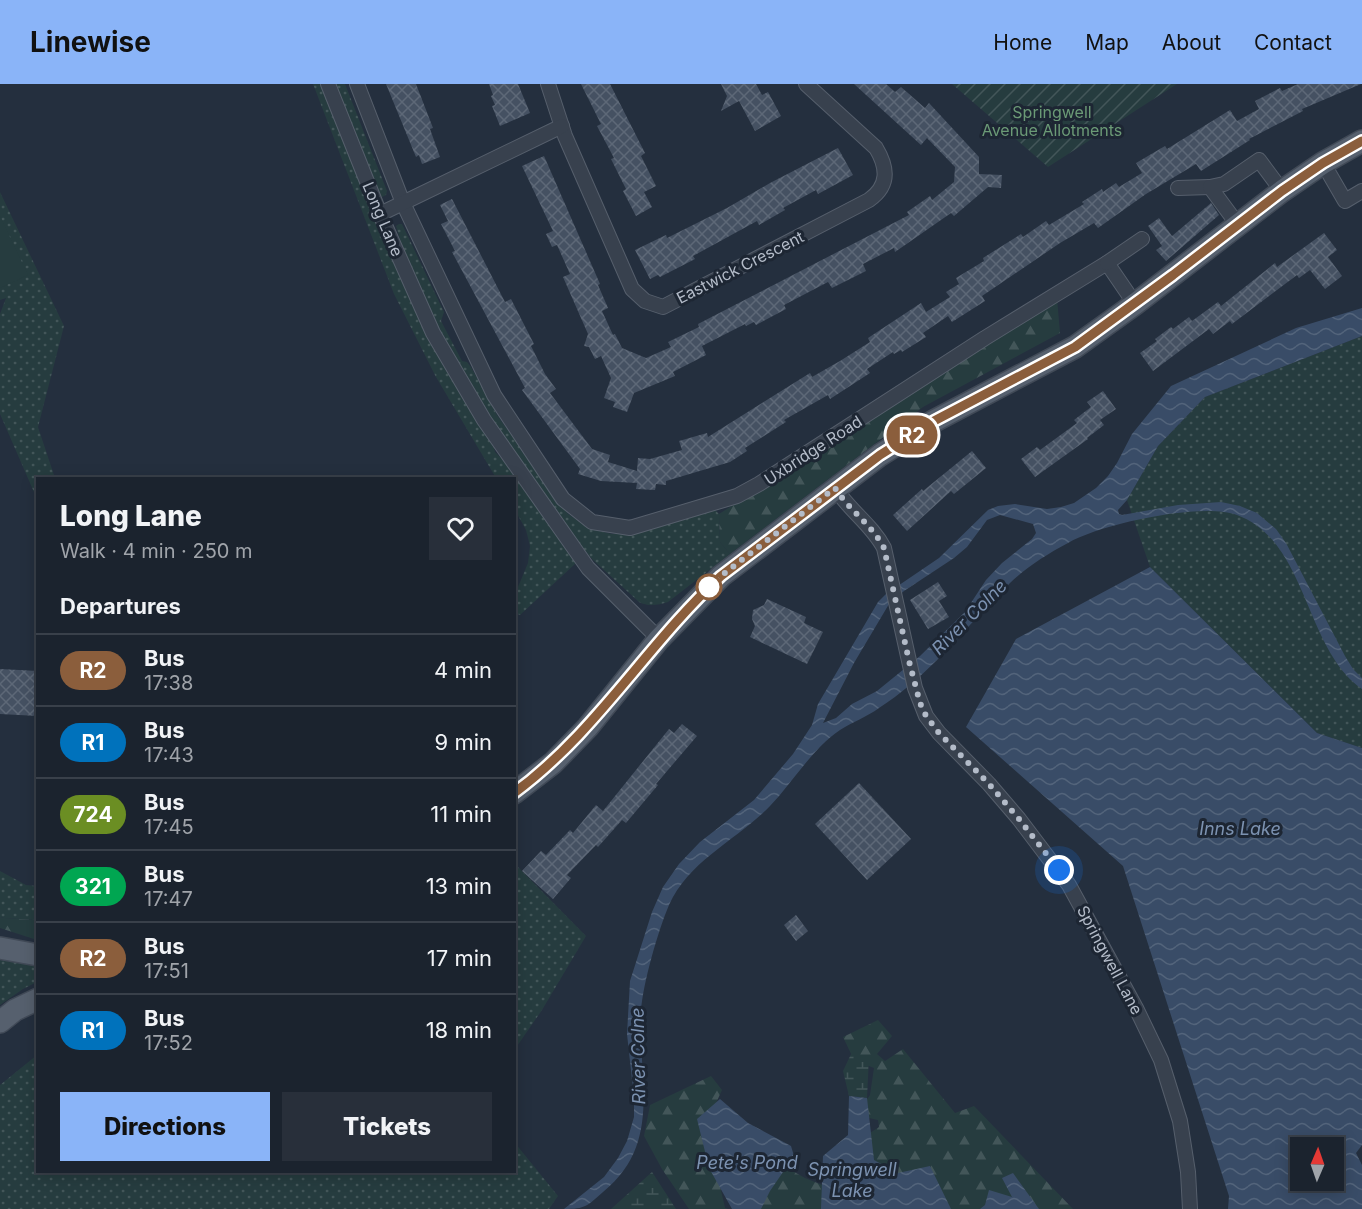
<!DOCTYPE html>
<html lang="en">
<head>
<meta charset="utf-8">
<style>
	body { margin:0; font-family:Inter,sans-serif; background:#282f3a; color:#f1f3f6; height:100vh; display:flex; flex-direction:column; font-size:22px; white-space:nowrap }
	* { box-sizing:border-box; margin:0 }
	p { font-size:20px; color:#a0a4aa }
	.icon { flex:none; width:33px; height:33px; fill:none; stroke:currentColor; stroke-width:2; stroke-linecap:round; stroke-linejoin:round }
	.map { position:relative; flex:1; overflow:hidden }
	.drawer { position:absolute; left:36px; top:393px; width:480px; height:696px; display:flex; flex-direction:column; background:#1b232e; border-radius:0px; box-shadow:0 3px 15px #0003,0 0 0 2px #39404a }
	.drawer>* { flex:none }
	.badge { padding:0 12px; border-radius:20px; font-size:21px; line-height:39px }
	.needle { width:39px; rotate:2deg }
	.tools { position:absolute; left:1290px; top:1053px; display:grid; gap:12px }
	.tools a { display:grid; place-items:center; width:54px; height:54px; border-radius:0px; background:#1b232e; box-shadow:0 3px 15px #0003,0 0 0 2px #39404a; font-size:30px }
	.you { position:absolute; width:30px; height:30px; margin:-15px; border:4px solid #fff; border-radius:50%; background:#1a73e8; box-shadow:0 0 0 9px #1a73e833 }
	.map>.badge { position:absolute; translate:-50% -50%; box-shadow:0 0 0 3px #fff }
	h2 { padding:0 24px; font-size:22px; line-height:54px }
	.round { display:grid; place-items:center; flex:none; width:63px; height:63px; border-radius:0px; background:#282f3a }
	.head { display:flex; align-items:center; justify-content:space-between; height:102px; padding:0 24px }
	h1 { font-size:28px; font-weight:800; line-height:45px }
	.action { display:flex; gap:12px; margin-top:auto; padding:12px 24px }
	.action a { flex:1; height:69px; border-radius:0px; background:#8ab4f8; color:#111; font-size:24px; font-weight:800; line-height:69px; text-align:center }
	.action a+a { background:#282f3a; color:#f1f3f6 }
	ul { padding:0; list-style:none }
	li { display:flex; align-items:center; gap:18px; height:72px; padding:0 24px; border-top:2px solid #39404a }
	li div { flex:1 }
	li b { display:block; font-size:22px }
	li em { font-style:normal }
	li .badge { min-width:66px; font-weight:700; text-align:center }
	header { display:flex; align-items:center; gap:36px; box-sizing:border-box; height:84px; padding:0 30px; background:#8ab4f8; color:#111 }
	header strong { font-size:28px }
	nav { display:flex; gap:33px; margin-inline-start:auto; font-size:21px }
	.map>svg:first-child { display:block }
	.grass { fill:url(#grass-dots) }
	.forest { fill:url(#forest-firs) }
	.wetland { fill:url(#wetland-marsh) }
	.garden { fill:url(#garden-furrows) }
	.pitch { fill:#263c3f }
	.water { fill:url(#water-waves); fill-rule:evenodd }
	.building { fill:url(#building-cross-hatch) }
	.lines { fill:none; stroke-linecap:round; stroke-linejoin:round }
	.minor-casing { stroke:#565f6c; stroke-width:16 }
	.primary-casing { stroke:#414a57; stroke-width:24 }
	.minor { stroke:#38414e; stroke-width:14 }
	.primary { stroke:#56606e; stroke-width:21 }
	.line-casing { stroke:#fff; stroke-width:14 }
	.line { stroke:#8b5e3c; stroke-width:9 }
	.walk { stroke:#b4bcc9; stroke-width:6; stroke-dasharray:0 10.8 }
	.stop-dot { fill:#fff; stroke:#8b5e3c; stroke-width:3 }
	.labels { text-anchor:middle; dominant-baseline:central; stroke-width:6; stroke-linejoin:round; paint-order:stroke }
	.park-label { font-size:16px; fill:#6b9a76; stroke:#1d2633 }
	.street-label { font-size:16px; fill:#b4bcc9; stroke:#1d2633 }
	.water-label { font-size:18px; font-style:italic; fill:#7c92b1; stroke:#1d2633 }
</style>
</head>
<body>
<header>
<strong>Linewise</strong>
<nav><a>Home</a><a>Map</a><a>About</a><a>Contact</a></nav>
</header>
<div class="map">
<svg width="1362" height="1125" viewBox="0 0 1362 1125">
	<defs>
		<pattern id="grass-dots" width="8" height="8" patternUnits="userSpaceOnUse" patternTransform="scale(1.5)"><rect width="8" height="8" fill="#263c3f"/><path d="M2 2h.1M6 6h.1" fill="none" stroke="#435659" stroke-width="1.8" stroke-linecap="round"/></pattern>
		<pattern id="forest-firs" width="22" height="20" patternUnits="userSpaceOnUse" patternTransform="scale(1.5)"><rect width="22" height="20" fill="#263c3f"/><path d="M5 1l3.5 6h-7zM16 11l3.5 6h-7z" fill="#435659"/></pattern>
		<pattern id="wetland-marsh" width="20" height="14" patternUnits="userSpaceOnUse" patternTransform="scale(1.5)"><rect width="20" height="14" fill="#263c3f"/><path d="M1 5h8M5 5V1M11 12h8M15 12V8" fill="none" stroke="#435659"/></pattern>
		<pattern id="garden-furrows" width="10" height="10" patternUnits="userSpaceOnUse" patternTransform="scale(1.5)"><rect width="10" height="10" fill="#263c3f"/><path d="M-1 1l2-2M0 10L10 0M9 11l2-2" fill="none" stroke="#435659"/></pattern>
		<pattern id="water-waves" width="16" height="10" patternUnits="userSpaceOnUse" patternTransform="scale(1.5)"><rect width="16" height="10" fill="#394c67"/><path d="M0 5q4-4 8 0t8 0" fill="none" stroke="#53647b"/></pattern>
		<pattern id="building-cross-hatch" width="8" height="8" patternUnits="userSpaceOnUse" patternTransform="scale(1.5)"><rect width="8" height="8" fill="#455162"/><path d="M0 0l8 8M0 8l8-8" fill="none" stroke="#5d6877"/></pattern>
	</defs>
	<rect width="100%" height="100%" fill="#242f3e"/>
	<!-- grass -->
	<g class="grass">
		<polygon points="313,0 321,0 413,223 467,319 492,357 495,368 512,385 575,474 575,480 520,531 515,529 515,510 528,479 530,462 526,446 515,426 514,394 496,394 436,293 394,210"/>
		<polygon points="334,0 345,0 387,107 386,111 382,113 377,104"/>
		<polygon points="0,108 64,242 38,343 55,394 38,394 37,415 0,330 0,230 6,214 0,216"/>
		<path d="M399 140H402L444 228 441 237 462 277 467 278 471 283 497 331 568 430 580 438 596 446 612 450H628L715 426 719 430 720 458 730 470 668 518C658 521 648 523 639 518L593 476 567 446 518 377 511 362 497 347 432 235 407 179 396 142Z"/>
		<polygon points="1362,252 1362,664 1317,649 1150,483 1127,416 1158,362 1205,313"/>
		<polygon points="515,780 586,852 542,926 515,965"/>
		<polygon points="0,787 26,801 37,802 37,836 4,834 0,833"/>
		<polygon points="0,876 38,882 37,898 23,905 0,921"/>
		<polygon points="37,971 38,1088 514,1088 515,1059 558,1112 549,1125 0,1125 0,1001"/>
	</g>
	<!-- forest -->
	<g class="forest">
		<polygon points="1057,214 1060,249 923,323 730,470 720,458 719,430"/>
		<polygon points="0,833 4,834 37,836 37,856 0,844"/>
		<polygon points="878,936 892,952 877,970 885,977 903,965 955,1029 974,1022 1073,1125 945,1125 873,1084 861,1055 879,1043 878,1036 869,1034 861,1024 870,1011 874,984 854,976 843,953"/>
		<polygon points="711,992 722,1006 706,1041 725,1124 728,1125 689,1125 662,1085 644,1052 650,1021"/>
		<polygon points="780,1080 805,1094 827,1103 831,1125 755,1125"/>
	</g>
	<!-- wetland -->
	<g class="wetland">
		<polygon points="852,968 869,974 867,1014 849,1012 843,987"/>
		<polygon points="652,1088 676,1125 611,1125"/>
	</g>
	<!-- garden -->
	<polygon class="garden" points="952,0 1177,0 1048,83"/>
	<!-- pitch -->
	<polygon class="pitch" points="0,132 28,191 0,204"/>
	<!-- water -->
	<g class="water">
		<path d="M1362 224V252L1205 313 1158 362 1127 416 1118 426 1119 430 1122 431 1178 421 1221 418 1240 422 1257 429 1276 445 1286 459 1345 572 1353 585 1362 594V605C1304 565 1308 457 1237 431 1201 418 1101 440 1068 459 1047 470 1027 483 1010 499 976 532 946 571 910 601 900 609 890 617 879 624 867 633 852 638 840 646 812 665 793 698 770 722 737 756 689 776 669 821 658 847 643 899 641 927 637 992 664 1059 603 1108 587 1122 586 1125 564 1125L604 1093 618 1074 627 1057 634 1033V1014L627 950 630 897 652 828 663 803 679 780 700 758 754 716 793 670 812 641 818 620 878 518 886 510 939 474 988 426 998 422 1015 420 1047 425 1061 423 1074 419 1096 404 1108 392 1117 379 1132 350 1171 302 1296 244ZM1000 431 1033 440 1036 449 1032 455 1002 479 986 496 965 528 920 572 877 607 852 620 836 634 823 639 854 579 889 520 904 507 954 474 967 463 987 436Z"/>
		<path d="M1150 483 1317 649 1362 664V1061L1356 1069 1362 1081V1125H1228L1229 1112 1123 782 966 643 1016 555ZM1300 1064H1334V1096H1300Z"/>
		<polygon points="849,1012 867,1014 874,1076 898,1089 930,1082 951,1125 821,1125 823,1072 848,1051"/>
		<polygon points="720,1015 748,1039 791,1062 794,1072 770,1107 761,1125 732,1125 709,1084 697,1035"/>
		<polygon points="1013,1089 1039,1125 980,1125 985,1121 989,1106 1012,1113 1002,1094"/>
	</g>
	<!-- building -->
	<g class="building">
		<polygon points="386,0 416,0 433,44 430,45 440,73 422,80 419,71 416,73"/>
		<polygon points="489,0 518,0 530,29 500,42 492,22 495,21 491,12 493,11"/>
		<polygon points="581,0 610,0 645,69 641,72 656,102 644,108 652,123 636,132 623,107 626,105 611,75 614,74 597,42 601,40"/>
		<polygon points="721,0 756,0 762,11 768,8 781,32 755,47 739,17 721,27 727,12"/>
		<polygon points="854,0 886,0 895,8 901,3 925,24 929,19 979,73 979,90 1002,91 1001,104 988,103 954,132 951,129 895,168 894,164 863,180 866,187 832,204 828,198 784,221 786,225 756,241 754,238 746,242 745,240 702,262 706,271 673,288 675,292 634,309 627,328 613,323 615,318 604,314 611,294 601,272 595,275 589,263 584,262 588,250 563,193 570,190 557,161 552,163 546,150 553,147 522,82 544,72 600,200 598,201 608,224 602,227 613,251 615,250 622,264 646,274 671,263 668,258 699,243 698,240 909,131 907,128 930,112 932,116 954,98 955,83 927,54 921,61"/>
		<polygon points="1298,0 1361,0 1302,25 1303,27 1249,55 1250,56 1201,87 1196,80 1146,110 1098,144 1094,139 1060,159 982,212 985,217 952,238 948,232 923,249 926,253 902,268 901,266 894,270 893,268 867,285 870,289 830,315 828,311 784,336 786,338 745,364 747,367 730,378 666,397 666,401 656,400 655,406 636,405 637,399 601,397 578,390 580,385 522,306 525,304 452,168 455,167 441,140 448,137 440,121 452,115 505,218 511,215 534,260 531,262 545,290 556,305 550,309 592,365 610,371 608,378 637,387 638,374 650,375 682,366 679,357 707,349 708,353 810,289 812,293 840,277 870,258 868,254 921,219 926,228 950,213 946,208 959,200 956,194 984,177 983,174 1021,150 1023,153 1046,137 1049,141 1084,120 1082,118 1102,105 1103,108 1116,99 1119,103 1142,89 1136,79 1165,62 1167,65 1230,26 1237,37 1259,25 1255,17 1280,4 1282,7"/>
		<polygon points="838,64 853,91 818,110 816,106 783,124 785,126 759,141 757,137 693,172 695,175 660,193 658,191 650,195 635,166 666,151 667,154 727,124 770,99"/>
		<polygon points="1211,119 1219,131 1166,177 1156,166 1162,162 1148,142 1159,134 1172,152"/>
		<polygon points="1324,149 1337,166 1328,173 1342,192 1325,205 1310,186 1299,194 1297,191 1232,240 1230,237 1213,250 1209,245 1153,287 1140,269 1157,257 1155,255 1171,243 1173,245 1189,233 1192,237 1218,218 1221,222 1275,179 1277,183"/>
		<polygon points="1103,307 1116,325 1100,336 1104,341 1087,354 1088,355 1035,393 1021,375 1037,363 1040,366 1077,339 1074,336 1091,323 1087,318"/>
		<polygon points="972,367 986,384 954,410 951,407 907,447 893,431 922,405 923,407"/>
		<polygon points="938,498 947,512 939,517 949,533 928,545 910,516"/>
		<polygon points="767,515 806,533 804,539 823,548 807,580 750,553 755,542 752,535 753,526 764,521"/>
		<polygon points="0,585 38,587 38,632 0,630"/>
		<polygon points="682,640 697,652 656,700 658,701 626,739 622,736 598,763 596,761 567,791 571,794 553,815 522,787 541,767 546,771 570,746 573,749 596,721 603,727 669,645 674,649"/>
		<polygon points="859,699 911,755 867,796 815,740"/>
		<polygon points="796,831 808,847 796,857 784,841"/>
	</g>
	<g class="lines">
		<!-- minor casing -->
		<g class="minor-casing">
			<g id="minor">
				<polyline points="328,0 380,130 433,249 484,336 588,484 659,555"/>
				<polyline points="357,0 403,119 494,311 563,415 592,438 630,444 737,412 759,400 985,254 1107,179 1135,220"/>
				<path d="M548 0 565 52 632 205 645 217 663 223 869 116C889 102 888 84 876 64L806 0"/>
				<polyline points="1323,79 1345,117 1362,107"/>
				<polyline points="1178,104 1210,103"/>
				<polyline points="380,130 562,42"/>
				<polyline points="1238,141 1210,103 1224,100 1259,76 1282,107"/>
				<polyline points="1107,179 1142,155"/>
				<path d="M835 404C849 426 872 441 884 464L915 604 926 632 939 649 989 700 1019 735 1069 801 1136 924 1161 976 1180 1037 1188 1088 1190 1125"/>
			</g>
		</g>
		<!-- primary casing -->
		<g class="primary-casing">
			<g id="primary">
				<polyline points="514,709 553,679 588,643 659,555 721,492 880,371 934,337 1075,263 1135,220 1282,107 1323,79 1362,57"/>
				<polyline points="0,864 38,871"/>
				<polyline points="0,938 15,926 38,915"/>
			</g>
		</g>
		<!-- minor -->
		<use href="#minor" class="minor"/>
		<!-- primary -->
		<use href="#primary" class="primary"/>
	</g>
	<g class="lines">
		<!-- line casing -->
		<g class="line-casing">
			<path id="line" d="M514 709C596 649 647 560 721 492L880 371 934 337 1075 263 1173 191 1282 107 1323 79 1362 57"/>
		</g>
		<!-- line -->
		<use href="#line" class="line"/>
		<!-- walk -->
		<path class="walk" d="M709 503 705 507 721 492 835 404C849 426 872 441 884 464L909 577 920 619 926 632 939 649 989 700 1019 735 1059 786"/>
	</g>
	<!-- markers -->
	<circle class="stop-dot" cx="709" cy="503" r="12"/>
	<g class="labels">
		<!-- park labels -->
		<g class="park-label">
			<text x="1052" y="28">Springwell<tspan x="1052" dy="18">Avenue Allotments</tspan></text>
		</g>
		<!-- street labels -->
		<g class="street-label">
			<text transform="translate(383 135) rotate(67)">Long Lane</text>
			<text transform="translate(740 183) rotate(-27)">Eastwick Crescent</text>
			<text transform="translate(813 366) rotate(-33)">Uxbridge Road</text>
			<text transform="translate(1110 876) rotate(62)">Springwell Lane</text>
		</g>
		<!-- water labels -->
		<g class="water-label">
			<text transform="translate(969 533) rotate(-45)">River Colne</text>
			<text x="1240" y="744">Inns Lake</text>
			<text transform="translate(638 972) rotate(-91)">River Colne</text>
			<text x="747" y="1078">Pete's Pond</text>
			<text x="852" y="1085">Springwell<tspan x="852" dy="21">Lake</tspan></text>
		</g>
	</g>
</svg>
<div class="tools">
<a><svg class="needle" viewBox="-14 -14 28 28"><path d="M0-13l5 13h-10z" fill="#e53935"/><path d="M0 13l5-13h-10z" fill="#a0a4aa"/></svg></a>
</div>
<div class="you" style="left:1059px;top:786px"></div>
<b class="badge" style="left:912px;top:351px;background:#8b5e3c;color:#fff">R2</b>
<section class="drawer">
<div class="head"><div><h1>Long Lane</h1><p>Walk · 4 min · 250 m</p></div><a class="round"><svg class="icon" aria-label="heart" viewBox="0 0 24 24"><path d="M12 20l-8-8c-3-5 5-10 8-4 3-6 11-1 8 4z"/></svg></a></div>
<h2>Departures</h2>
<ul>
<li><span class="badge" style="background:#8b5e3c;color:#fff">R2</span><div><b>Bus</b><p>17:38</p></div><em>4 min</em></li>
<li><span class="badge" style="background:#0072bc;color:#fff">R1</span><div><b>Bus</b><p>17:43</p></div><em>9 min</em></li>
<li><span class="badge" style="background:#6b8e23;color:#fff">724</span><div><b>Bus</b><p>17:45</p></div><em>11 min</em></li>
<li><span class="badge" style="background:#00a651;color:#fff">321</span><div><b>Bus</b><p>17:47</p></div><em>13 min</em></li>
<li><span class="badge" style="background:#8b5e3c;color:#fff">R2</span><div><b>Bus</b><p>17:51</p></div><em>17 min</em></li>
<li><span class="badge" style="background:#0072bc;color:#fff">R1</span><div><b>Bus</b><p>17:52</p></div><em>18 min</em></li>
</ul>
<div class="action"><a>Directions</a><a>Tickets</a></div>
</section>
</div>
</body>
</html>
